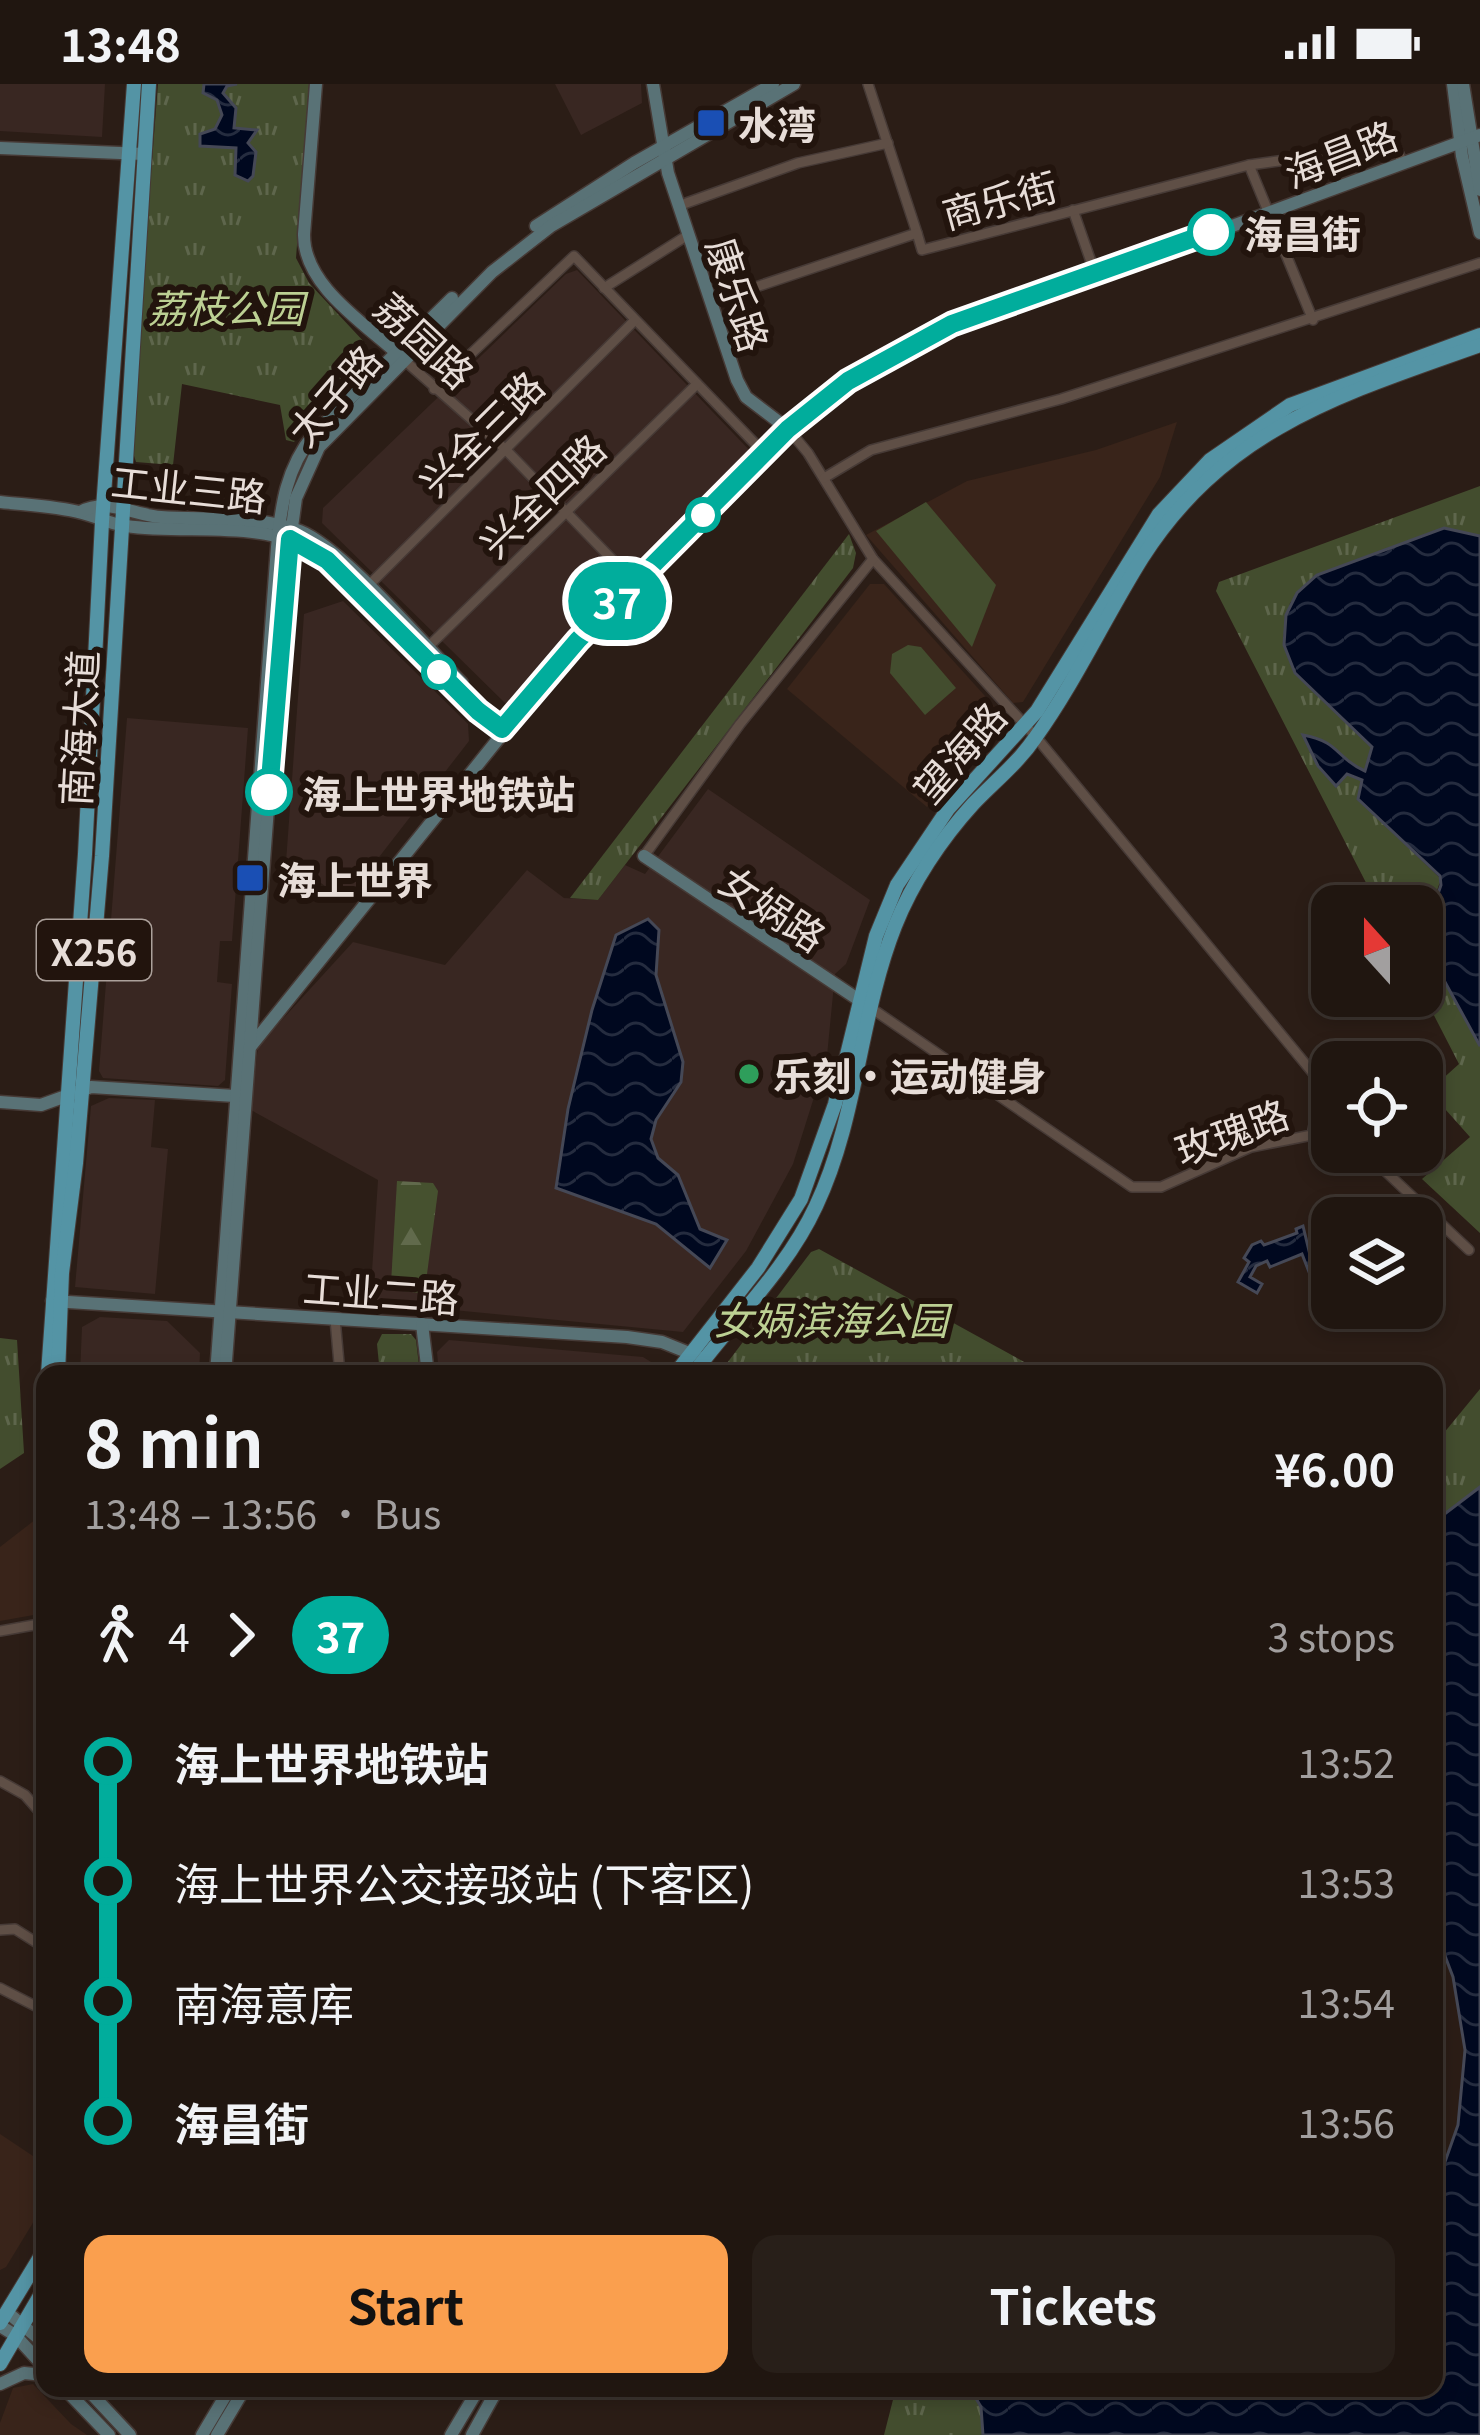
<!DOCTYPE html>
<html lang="en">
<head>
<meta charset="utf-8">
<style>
	body { margin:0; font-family:Georgia,"Noto Sans SC",serif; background:#281f19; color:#f1f3f6; height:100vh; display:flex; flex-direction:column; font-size:45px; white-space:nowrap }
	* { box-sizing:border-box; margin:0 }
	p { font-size:39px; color:#a29f9f }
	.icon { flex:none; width:66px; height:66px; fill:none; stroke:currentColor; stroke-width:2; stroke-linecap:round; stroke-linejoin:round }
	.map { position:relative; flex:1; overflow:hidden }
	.details { position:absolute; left:36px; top:1281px; width:1407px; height:1032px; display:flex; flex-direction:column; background:#201610; border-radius:24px; box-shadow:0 6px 18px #0003,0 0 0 3px #3d3530 }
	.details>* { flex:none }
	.badge { padding:0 24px; border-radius:39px; font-size:42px; line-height:78px }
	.needle { width:78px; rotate:339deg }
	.tools { position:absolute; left:1311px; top:801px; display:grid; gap:24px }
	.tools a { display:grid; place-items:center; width:132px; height:132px; border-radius:24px; background:#201610; box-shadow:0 6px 18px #0003,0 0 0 3px #3d3530; font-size:60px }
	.map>.badge { position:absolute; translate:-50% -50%; box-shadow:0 0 0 6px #fff }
	.legs { display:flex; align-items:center; gap:18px; height:132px; padding:0 48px; font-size:39px }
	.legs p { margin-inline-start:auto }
	.overview { display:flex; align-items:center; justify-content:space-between; height:204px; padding:0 48px }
	h1 { font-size:66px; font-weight:700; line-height:90px }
	.action { display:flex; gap:24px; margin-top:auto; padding:24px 48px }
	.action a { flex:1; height:138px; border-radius:24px; background:#fa9f4e; color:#111; font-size:48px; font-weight:700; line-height:138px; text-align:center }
	.action a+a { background:#281f19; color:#f1f3f6 }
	ul { padding:0 48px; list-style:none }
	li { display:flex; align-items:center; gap:42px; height:120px; font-size:45px }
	li i { display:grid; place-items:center; width:18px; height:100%; margin:0 15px; background:currentColor }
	li i::after { content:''; width:30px; height:30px; margin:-15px; border:9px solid; border-radius:50%; background:#201610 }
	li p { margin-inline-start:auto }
	li:first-child i { background:linear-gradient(#0000 50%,currentColor 0) }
	li:last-child i { background:linear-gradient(currentColor 50%,#0000 0) }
	.status { display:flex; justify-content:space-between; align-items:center; height:84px; padding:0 60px; background:#201610; direction:ltr }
	.status svg { height:33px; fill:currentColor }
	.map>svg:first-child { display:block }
	.commercial { fill:#392722 }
	.built { fill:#39241a }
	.grass { fill:#434d2e }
	.forest { fill:url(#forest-firs) }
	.park { fill:url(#park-tufts) }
	.water { fill:url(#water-waves); stroke:#454856; stroke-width:3 }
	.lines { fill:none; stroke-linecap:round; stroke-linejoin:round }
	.street-casing { stroke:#463a36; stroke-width:12 }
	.secondary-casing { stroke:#463a36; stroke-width:15 }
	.primary-casing { stroke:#463a36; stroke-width:16 }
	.street { stroke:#5f4f46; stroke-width:9 }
	.secondary { stroke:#597276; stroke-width:12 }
	.primary { stroke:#5494a5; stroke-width:14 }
	.line-1-casing { stroke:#fff; stroke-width:27 }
	.line-1 { stroke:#01ad9c; stroke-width:18 }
	.transit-dot { fill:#1a4fb4; stroke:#22140d; stroke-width:4.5 }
	.stop-1-dot { fill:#fff; stroke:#01ad9c; stroke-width:6 }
	.leisure-dot { fill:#2e9e5b; stroke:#22140d; stroke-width:4.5 }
	.labels { text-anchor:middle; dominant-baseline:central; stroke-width:12; stroke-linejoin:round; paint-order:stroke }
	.shield { fill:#22140d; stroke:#aca19b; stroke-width:3 }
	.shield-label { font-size:36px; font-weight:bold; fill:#e7ddd8 }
	.poi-label { font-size:39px; font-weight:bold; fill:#e7ddd8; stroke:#22140d; text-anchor:start }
	.street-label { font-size:39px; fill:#e7ddd8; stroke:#22140d }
	.stop-label { font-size:39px; font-weight:bold; fill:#e7ddd8; stroke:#22140d; text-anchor:start }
	.park-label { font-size:39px; font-style:italic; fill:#bcd093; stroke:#22140d }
</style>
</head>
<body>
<div class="status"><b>13:48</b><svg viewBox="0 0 49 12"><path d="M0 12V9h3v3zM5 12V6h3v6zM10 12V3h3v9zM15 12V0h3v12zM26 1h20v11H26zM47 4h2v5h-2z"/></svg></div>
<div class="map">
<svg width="1480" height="2351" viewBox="0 0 1480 2351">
	<defs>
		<pattern id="forest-firs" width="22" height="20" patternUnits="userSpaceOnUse" patternTransform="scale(3)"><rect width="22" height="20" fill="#46512f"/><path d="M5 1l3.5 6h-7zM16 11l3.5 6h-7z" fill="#616a4c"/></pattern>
		<pattern id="park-tufts" width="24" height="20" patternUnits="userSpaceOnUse" patternTransform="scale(3)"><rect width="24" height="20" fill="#434d2e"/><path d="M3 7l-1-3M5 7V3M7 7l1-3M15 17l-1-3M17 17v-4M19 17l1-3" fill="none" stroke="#5e664c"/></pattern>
		<pattern id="water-waves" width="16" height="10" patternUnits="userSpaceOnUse" patternTransform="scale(3)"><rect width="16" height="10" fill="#00081f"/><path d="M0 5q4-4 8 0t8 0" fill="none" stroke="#252c3f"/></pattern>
	</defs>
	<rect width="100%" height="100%" fill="#2b1d16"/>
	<!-- commercial -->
	<g class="commercial">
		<polygon points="0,0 105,0 102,53 0,47"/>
		<polygon points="555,0 641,0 642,19 581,51"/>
		<polygon points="577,186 754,371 560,561 506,620 322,439 323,424 566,190"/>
		<polygon points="343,517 468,640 469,657 345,817 321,799 285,792 304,530"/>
		<polygon points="127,634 248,644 232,857 220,857 217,898 232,900 225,996 218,1002 103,994 99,987"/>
		<polygon points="708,705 870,816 846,880 835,890 827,972 793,1080 746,1167 683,1248 370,1218 378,1096 251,1026 258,962 353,858 445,881 527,786 564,814 598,816 625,781 645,790"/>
		<polygon points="109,1014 155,1016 151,1063 168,1065 155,1210 75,1203 91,1022"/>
		<polygon points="100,1233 167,1237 200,1269 199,1290 80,1290 82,1243"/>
		<polygon points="449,1256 643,1273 659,1283 654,1290 439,1290 437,1268"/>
	</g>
	<!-- built -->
	<g class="built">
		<polygon points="1177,338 1160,393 1023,618 1013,619 866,451 967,397 1096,366"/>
		<polygon points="870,500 884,500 1003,632 1001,648 927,723 787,605"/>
		<polygon points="40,1432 45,1463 45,1529 0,1537 0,1463"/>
		<polygon points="0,2050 45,2080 45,2119 6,2183 0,2186"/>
		<polygon points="33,2300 71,2340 87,2351 0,2351 0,2339 13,2304"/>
	</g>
	<!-- grass -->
	<g class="grass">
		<polygon points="926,418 996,501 972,563 876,447"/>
		<polygon points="908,561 921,563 956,604 925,631 890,589 892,570"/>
	</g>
	<!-- forest -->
	<polygon class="forest" points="397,1097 433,1099 438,1107 425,1205 420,1209 395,1206 391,1200"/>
	<!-- park -->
	<g class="park">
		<path d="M158 0H309L296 174 309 199 366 260C356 299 319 326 294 358L286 356 280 321 182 300 173 381 136 378 130 359Z"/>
		<polygon points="1480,402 1480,452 1444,444 1317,491 1290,519 1283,554 1295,589 1372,663 1358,715 1441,795 1422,849 1422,822 1378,822 1216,507 1219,498"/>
		<polygon points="849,450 856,469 853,484 598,816 570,814"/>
		<polygon points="1422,856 1480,962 1480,1149 1422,1095 1470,1053 1429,1007 1459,980 1422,908"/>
		<polygon points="819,1165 1046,1290 725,1290 721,1287 811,1168"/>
		<polygon points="382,1250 411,1250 416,1256 420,1290 380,1290 377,1260"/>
		<polygon points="0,1254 17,1256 24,1369 0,1385"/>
		<polygon points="1480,1305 1480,1403 1434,1438 1434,1361"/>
		<polygon points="896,2304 970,2304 981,2323 983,2351 884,2351"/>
	</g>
	<!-- water -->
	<g class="water">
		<polygon points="204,0 237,0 227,2 223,9 236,24 234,44 257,46 248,59 256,68 253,92 248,97 235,91 236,64 200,62 200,50 215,45 222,31 217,16 203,9"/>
		<path d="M1444 444 1480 452V962L1422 856 1441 801 1440 792 1358 715 1362 696 1347 690 1336 702 1318 682 1303 651C1341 658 1335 674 1365 687L1372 663 1295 589 1284 561 1286 531 1297 509 1317 491Z"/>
		<polygon points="648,835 659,846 656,891 683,978 681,998 656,1036 651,1055 658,1074 678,1091 700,1145 727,1156 710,1184 656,1140 556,1104 568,1025 592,926 616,851"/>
		<polygon points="1303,1142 1310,1171 1320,1174 1330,1164 1332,1185 1311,1193 1302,1170 1270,1183 1267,1177 1256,1182 1250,1193 1262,1200 1257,1209 1238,1198 1249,1178 1244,1174 1252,1161 1261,1157 1264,1161 1297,1149 1296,1145"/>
		<polygon points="1480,1403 1480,2351 983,2351 981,2323 970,2304 1434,2304 1434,2109 1458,2041 1465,1966 1453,1893 1434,1843 1434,1438"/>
	</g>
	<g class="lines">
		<!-- street casing -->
		<g class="street-casing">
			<g id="street">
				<polyline points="868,0 917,149"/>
				<polyline points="1249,81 1313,236"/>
				<polyline points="678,122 798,79 888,59"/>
				<polyline points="1073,126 1096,192"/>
				<polyline points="604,204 688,151"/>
				<polyline points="711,218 917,149 922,166 1249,81 1395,61 1402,77"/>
				<polyline points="403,275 505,365 635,499"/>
				<polyline points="434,305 574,172 764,369"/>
				<polyline points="788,345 808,369 873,475 1036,653 1322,1000 1312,1051 1251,1063 1161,1103 1132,1103 871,924"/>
				<polyline points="824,394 871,366 1061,315 1480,179"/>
				<polyline points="367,503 635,236"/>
				<polyline points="427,564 697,300"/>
				<polyline points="644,772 740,640 873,475"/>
				<polyline points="1312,1051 1332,1057"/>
				<polyline points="1365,1068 1469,1166"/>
				<polyline points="335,1235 340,1290"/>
				<polyline points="0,1547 45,1539"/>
				<polyline points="0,1697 25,1711 45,1734"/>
				<polyline points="0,1846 15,1845 45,1864"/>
				<polyline points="0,1904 45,1927"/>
			</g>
		</g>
		<!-- secondary casing -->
		<g class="secondary-casing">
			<g id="secondary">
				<path d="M316 0 304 150C303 201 364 239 398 270"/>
				<polyline points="653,0 668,89 737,296 746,313 788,345"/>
				<polyline points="1453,0 1462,72 1480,149"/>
				<polyline points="1463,0 1480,106"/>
				<polyline points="0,64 144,70"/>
				<polyline points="536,142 634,79 773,0"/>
				<path d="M0 418C27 421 56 422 82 429 98 433 110 440 126 442 195 452 274 431 331 479L478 627 502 645"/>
				<path d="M80 428C109 413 132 431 161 433 205 436 258 431 300 447 343 464 426 563 462 599"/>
				<polyline points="644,772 865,920"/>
				<polyline points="251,962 578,556 788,345 847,297 951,240 1096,192 1480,51"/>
				<polyline points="0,1018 41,1021 91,1003 235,1012"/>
				<polyline points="52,1217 627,1253 662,1258 699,1273"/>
				<polyline points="422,1240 428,1290"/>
				<path d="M216 1290 277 463C281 422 286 384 314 350L452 214"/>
				<polyline points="225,1290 286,487 296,414 319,363 492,188 551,142 794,0"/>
				<polyline points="7,2228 45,2260"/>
				<polyline points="0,2242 15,2251 45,2284"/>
				<polyline points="0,2300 24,2289 45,2291"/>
				<polyline points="64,2304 109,2351"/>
				<polyline points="86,2304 130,2351"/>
				<polyline points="202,2351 230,2304"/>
				<polyline points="217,2351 245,2304"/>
				<polyline points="451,2351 479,2304"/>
				<polyline points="472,2351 498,2304"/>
			</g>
		</g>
		<!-- primary casing -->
		<g class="primary-casing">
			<g id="primary">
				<polyline points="48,1290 85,770 102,438 134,0"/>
				<polyline points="58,1290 62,1189 76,1079 102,772 149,0"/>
				<polyline points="675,1290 758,1184 801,1115 835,1020 876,852 897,801 948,725 1037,627 1159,430 1210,376 1290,321 1480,251"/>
				<path d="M693 1290C734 1235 787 1185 816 1122 858 1033 859 933 895 842 912 799 941 755 973 720 994 698 1018 679 1035 654 1076 597 1105 533 1142 474 1226 343 1343 310 1480 261"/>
				<polyline points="0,2239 45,2165"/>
				<polyline points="0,2280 45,2203"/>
			</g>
		</g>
		<!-- street -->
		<use href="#street" class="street"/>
		<!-- secondary -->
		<use href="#secondary" class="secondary"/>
		<!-- primary -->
		<use href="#primary" class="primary"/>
	</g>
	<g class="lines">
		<!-- line-1 casing -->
		<g class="line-1-casing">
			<polyline id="line-1" points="269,708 290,455 327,476 478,627 502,645 578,556 635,499 788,345 848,297 952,240 1211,148"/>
		</g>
		<!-- line-1 -->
		<use href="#line-1" class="line-1"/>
	</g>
	<!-- markers -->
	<g class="transit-dot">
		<rect x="696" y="24" width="30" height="30" rx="6"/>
		<rect x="235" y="779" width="30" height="30" rx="6"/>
	</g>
	<g class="stop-1-dot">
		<circle cx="1211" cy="148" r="21"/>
		<circle cx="703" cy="431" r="15"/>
		<circle cx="439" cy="588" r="15"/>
		<circle cx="269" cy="708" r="21"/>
	</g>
	<circle class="leisure-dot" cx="749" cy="990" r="12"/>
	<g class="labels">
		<!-- shield labels -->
		<rect class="shield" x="37" y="836" width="114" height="60" rx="9"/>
		<g class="shield-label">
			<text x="94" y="866">X256</text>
		</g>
		<!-- poi labels -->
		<g class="poi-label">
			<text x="738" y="39">水湾</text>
			<text x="277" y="794">海上世界</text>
			<text x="773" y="990">乐刻·运动健身</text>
		</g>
		<!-- street labels -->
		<g class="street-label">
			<text transform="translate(1340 68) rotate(-21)">海昌路</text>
			<text transform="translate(999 114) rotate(-15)">商乐街</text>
			<text transform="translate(740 210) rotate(72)">康乐路</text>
			<text transform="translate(426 255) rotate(43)">荔园路</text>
			<text transform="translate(333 310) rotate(-49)">太子路</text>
			<text transform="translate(480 348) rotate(-45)">兴全三路</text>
			<text transform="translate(189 403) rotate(6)">工业三路</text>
			<text transform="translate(541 410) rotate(-44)">兴全四路</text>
			<text transform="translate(77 644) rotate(-87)">南海大道</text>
			<text transform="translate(958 667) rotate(-49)">望海路</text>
			<text transform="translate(774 823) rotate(34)">女娲路</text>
			<text transform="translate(1231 1046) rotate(-20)">玫瑰路</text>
			<text transform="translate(381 1207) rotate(4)">工业二路</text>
		</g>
		<!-- stop labels -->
		<g class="stop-label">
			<text x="1244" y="148">海昌街</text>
			<text x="302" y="708">海上世界地铁站</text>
		</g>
		<!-- park labels -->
		<g class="park-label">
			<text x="226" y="222">荔枝公园</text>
			<text x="831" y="1234">女娲滨海公园</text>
		</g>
	</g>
</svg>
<div class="tools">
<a><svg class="needle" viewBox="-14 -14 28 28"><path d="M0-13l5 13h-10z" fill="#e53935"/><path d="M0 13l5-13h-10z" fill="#a29f9f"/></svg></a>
<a><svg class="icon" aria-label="locate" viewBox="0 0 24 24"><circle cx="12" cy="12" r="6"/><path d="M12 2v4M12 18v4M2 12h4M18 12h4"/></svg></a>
<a><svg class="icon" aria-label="layers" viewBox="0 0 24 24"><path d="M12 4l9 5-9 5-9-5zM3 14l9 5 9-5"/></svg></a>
</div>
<b class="badge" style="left:617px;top:517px;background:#01ad9c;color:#fff">37</b>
<section class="details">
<div class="overview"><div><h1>8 min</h1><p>13:48 – 13:56 · Bus</p></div><b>¥6.00</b></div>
<div class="legs"><svg class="icon" aria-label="walk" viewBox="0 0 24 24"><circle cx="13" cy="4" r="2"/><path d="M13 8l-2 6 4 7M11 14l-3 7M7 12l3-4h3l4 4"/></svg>4<svg class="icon" aria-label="forward" viewBox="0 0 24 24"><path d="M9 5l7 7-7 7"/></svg><b class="badge" style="background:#01ad9c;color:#fff">37</b><p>3 stops</p></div>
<ul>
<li><i style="color:#01ad9c"></i><b>海上世界地铁站</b><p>13:52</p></li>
<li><i style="color:#01ad9c"></i><span>海上世界公交接驳站 (下客区)</span><p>13:53</p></li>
<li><i style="color:#01ad9c"></i><span>南海意库</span><p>13:54</p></li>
<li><i style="color:#01ad9c"></i><b>海昌街</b><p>13:56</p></li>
</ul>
<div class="action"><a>Start</a><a>Tickets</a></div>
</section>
</div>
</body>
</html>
